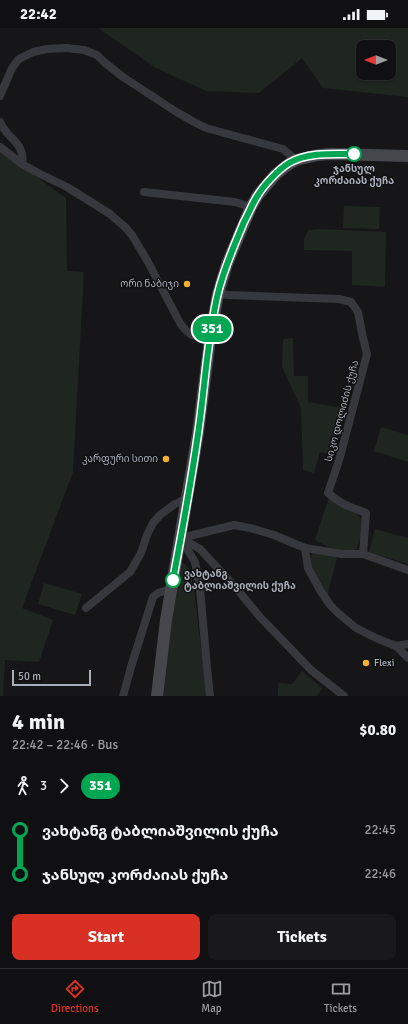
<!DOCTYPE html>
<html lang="en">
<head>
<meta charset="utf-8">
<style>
	body { margin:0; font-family:Signika,"Noto Sans Georgian",sans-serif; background:#19191b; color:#f1f3f6; height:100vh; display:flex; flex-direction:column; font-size:15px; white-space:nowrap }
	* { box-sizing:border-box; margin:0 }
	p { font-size:13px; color:#9c9d9f }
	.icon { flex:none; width:22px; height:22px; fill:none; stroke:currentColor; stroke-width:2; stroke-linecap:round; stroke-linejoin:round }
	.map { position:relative; height:668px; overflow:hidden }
	.panel { display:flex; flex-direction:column; background:#101012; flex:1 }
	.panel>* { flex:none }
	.badge { padding:0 8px; border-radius:13px; font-size:14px; line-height:26px }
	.needle { width:26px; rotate:270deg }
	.buttons { position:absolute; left:356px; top:12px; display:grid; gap:8px }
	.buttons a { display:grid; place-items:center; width:40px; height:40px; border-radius:8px; background:#101012; box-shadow:0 1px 3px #0004,0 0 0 1px #303032; font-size:20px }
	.scale { position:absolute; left:12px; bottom:10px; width:79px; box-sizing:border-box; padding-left:4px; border:2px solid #a8adb8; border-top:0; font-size:11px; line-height:14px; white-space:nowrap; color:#a8adb8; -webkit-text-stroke:3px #111113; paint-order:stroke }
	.map>.badge { position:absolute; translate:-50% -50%; box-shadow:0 0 0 2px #fff }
	.legs { display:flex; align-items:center; gap:6px; height:44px; padding:0 12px; font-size:13px }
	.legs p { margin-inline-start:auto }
	.overview { display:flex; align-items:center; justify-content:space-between; height:68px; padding:0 12px }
	h1 { font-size:22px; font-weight:700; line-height:30px }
	.cta { display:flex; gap:8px; margin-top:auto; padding:8px 12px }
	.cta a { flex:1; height:46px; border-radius:8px; background:#d93025; color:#fff; font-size:16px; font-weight:700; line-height:46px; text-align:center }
	.cta a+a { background:#19191b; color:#f1f3f6 }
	ul { padding:0 12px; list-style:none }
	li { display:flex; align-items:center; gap:14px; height:44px; font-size:15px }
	li i { display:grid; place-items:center; width:6px; height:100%; margin:0 5px; background:currentColor }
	li i::after { content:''; width:10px; height:10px; margin:-5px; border:3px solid; border-radius:50%; background:#101012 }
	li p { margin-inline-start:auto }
	li:first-child i { background:linear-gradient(#0000 50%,currentColor 0) }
	li:last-child i { background:linear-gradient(currentColor 50%,#0000 0) }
	.status { display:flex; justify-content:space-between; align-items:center; height:28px; padding:0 20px; background:#101012; direction:ltr }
	.status svg { height:11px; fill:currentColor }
	.tabs { display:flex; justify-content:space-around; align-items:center; height:56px; border-top:1px solid #303032; background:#101012; font-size:11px; color:#9c9d9f }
	.tabs a { display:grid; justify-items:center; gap:2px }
	.tabs .on { color:#d93025 }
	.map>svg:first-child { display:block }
	.green { fill:#1e261f; fill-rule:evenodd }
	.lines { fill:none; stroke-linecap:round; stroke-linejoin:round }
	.minor { stroke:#37383d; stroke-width:8 }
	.secondary { stroke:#45474d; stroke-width:12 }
	.line-1-casing { stroke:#fff; stroke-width:9 }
	.line-1 { stroke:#00a651; stroke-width:6 }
	.stop-1-dot { fill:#fff; stroke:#00a651; stroke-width:2 }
	.poi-dot { fill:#f2b134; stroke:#111113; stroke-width:1.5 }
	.labels { text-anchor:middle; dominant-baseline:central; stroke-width:3; stroke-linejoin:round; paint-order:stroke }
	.stop-label { font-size:10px; font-weight:bold; fill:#a8adb8; stroke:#111113 }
	.poi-label { font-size:10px; fill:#a8adb8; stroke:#111113; text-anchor:end }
	.street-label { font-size:10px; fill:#a8adb8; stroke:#111113 }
</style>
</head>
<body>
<div class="status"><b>22:42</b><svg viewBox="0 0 49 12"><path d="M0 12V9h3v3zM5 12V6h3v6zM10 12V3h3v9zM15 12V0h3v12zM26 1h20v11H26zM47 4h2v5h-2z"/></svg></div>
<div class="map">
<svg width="408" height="668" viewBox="0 0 408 668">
	<rect width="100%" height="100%" fill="#161618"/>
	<!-- green -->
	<g class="green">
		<path d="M98 0H408V69L323 60 302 30 259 65 206 63 156 40ZM363 19H389V45H363Z"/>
		<polygon points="0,123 66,170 67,243 84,244 73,444 22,580 53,592 39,634 5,632 3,668 0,668"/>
		<polygon points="344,178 380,179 379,201 343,200"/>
		<polygon points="320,201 386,204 385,259 352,257 352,223 304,222 304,211 308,202"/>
		<polygon points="293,310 294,348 308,348 308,374 342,380 331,426 320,424 314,445 303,442 301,380 282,339 283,311"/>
		<polygon points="381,399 408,407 408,434 374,423"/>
		<polygon points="329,469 356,485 363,493 363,502 356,522 341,526 315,512"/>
		<polygon points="375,501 408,510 408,536 369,524"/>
		<polygon points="313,518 337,530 327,569 310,535"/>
		<polygon points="181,535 183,535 189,540 194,562 207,668 162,668 178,545"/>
		<polygon points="44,555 82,566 75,587 38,576"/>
		<polygon points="302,643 322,660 317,668 278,668 278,655 292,656"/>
	</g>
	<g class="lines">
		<!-- minor -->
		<g class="minor">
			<polyline points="0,68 12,40 19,31 33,24 47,21 66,20 84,22 97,27 104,34 123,49 175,83 194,94 206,100 283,121 296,132"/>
			<path d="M0 94C7 111 26 115 22 136"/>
			<path d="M0 119 22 136 40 146 67 159 91 174 110 186 125 199 132 207 148 234 180 295C190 309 193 308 210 311"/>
			<polyline points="144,164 235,174 251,179"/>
			<path d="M218 266 229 267 339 271 351 274 358 284 363 310 367 326 340 429 328 465C340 476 351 479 366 485L363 526"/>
			<polyline points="181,510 234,497 250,500 274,507 305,520 342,526 363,526 408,542"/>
			<polyline points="181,510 200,521 236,560 260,589 288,618 311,642 344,668"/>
			<polyline points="181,511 195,534 200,561 207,639 210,668"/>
			<polyline points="305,520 308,540 313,549 320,562 330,577 338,585 356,600 378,611 396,618 408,630"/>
			<polyline points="86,580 130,544 141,525 147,507 153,495 160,487 175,476 187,470"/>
			<polyline points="396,618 408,616"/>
			<polyline points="123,668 131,639 153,569 158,565 171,561"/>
		</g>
		<!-- secondary -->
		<polyline class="secondary" points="157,668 166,592 198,405 210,311 218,266 227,236 251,179 258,167 276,146 289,136 296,132 318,127 331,126 408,128"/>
	</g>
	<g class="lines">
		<!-- line-1 casing -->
		<g class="line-1-casing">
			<path id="line-1" d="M173 552C182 504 191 455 198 406 205 359 207 311 218 265 224 240 234 218 244 194 249 185 252 176 258 167 264 157 279 141 289 135 308 124 334 126 354 126"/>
		</g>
		<!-- line-1 -->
		<use href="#line-1" class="line-1"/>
	</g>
	<!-- markers -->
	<g class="stop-1-dot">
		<circle cx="354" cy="126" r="7"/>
		<circle cx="173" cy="552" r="7"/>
	</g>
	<g class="poi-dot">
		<circle cx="187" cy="256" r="4"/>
		<circle cx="166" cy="431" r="4"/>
		<circle cx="366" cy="635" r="4"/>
	</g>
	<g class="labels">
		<!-- stop labels -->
		<g class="stop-label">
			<text x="354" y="141">ჯანსულ<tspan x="354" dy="12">კორძაიას ქუჩა</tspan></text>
			<text x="184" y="546" text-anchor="start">ვახტანგ<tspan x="184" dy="12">ტაბლიაშვილის ქუჩა</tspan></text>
		</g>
		<!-- poi labels -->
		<g class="poi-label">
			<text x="179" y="256">ორი ნაბიჯი</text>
			<text x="158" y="431">კარფური სითი</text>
			<text x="374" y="635" text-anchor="start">Flexi</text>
		</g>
		<!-- street labels -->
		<g class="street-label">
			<text transform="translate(342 383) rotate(-75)">სიკო დოლიძის ქუჩა</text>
		</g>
	</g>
</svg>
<div class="buttons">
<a><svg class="needle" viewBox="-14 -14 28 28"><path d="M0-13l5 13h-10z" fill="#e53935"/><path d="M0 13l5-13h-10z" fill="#9c9d9f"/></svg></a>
</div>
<div class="scale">50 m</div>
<b class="badge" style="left:212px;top:301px;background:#00a651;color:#fff">351</b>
</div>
<section class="panel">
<div class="overview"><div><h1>4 min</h1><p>22:42 – 22:46 · Bus</p></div><b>$0.80</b></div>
<div class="legs"><svg class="icon" aria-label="walk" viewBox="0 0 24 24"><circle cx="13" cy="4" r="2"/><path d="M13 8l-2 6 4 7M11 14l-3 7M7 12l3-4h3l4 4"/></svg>3<svg class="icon" aria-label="forward" viewBox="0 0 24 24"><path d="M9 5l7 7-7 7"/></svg><b class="badge" style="background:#00a651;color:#fff">351</b></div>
<ul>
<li><i style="color:#00a651"></i><b>ვახტანგ ტაბლიაშვილის ქუჩა</b><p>22:45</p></li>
<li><i style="color:#00a651"></i><b>ჯანსულ კორძაიას ქუჩა</b><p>22:46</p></li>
</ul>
<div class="cta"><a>Start</a><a>Tickets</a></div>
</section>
<nav class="tabs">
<a class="on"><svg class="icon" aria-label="directions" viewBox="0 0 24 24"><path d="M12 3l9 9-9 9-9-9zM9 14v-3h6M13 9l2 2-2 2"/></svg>Directions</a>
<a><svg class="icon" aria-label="map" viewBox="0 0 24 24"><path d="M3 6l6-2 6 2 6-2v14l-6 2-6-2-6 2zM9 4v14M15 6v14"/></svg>Map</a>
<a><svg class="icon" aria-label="tickets" viewBox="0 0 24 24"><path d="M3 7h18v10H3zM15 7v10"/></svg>Tickets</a>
</nav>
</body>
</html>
